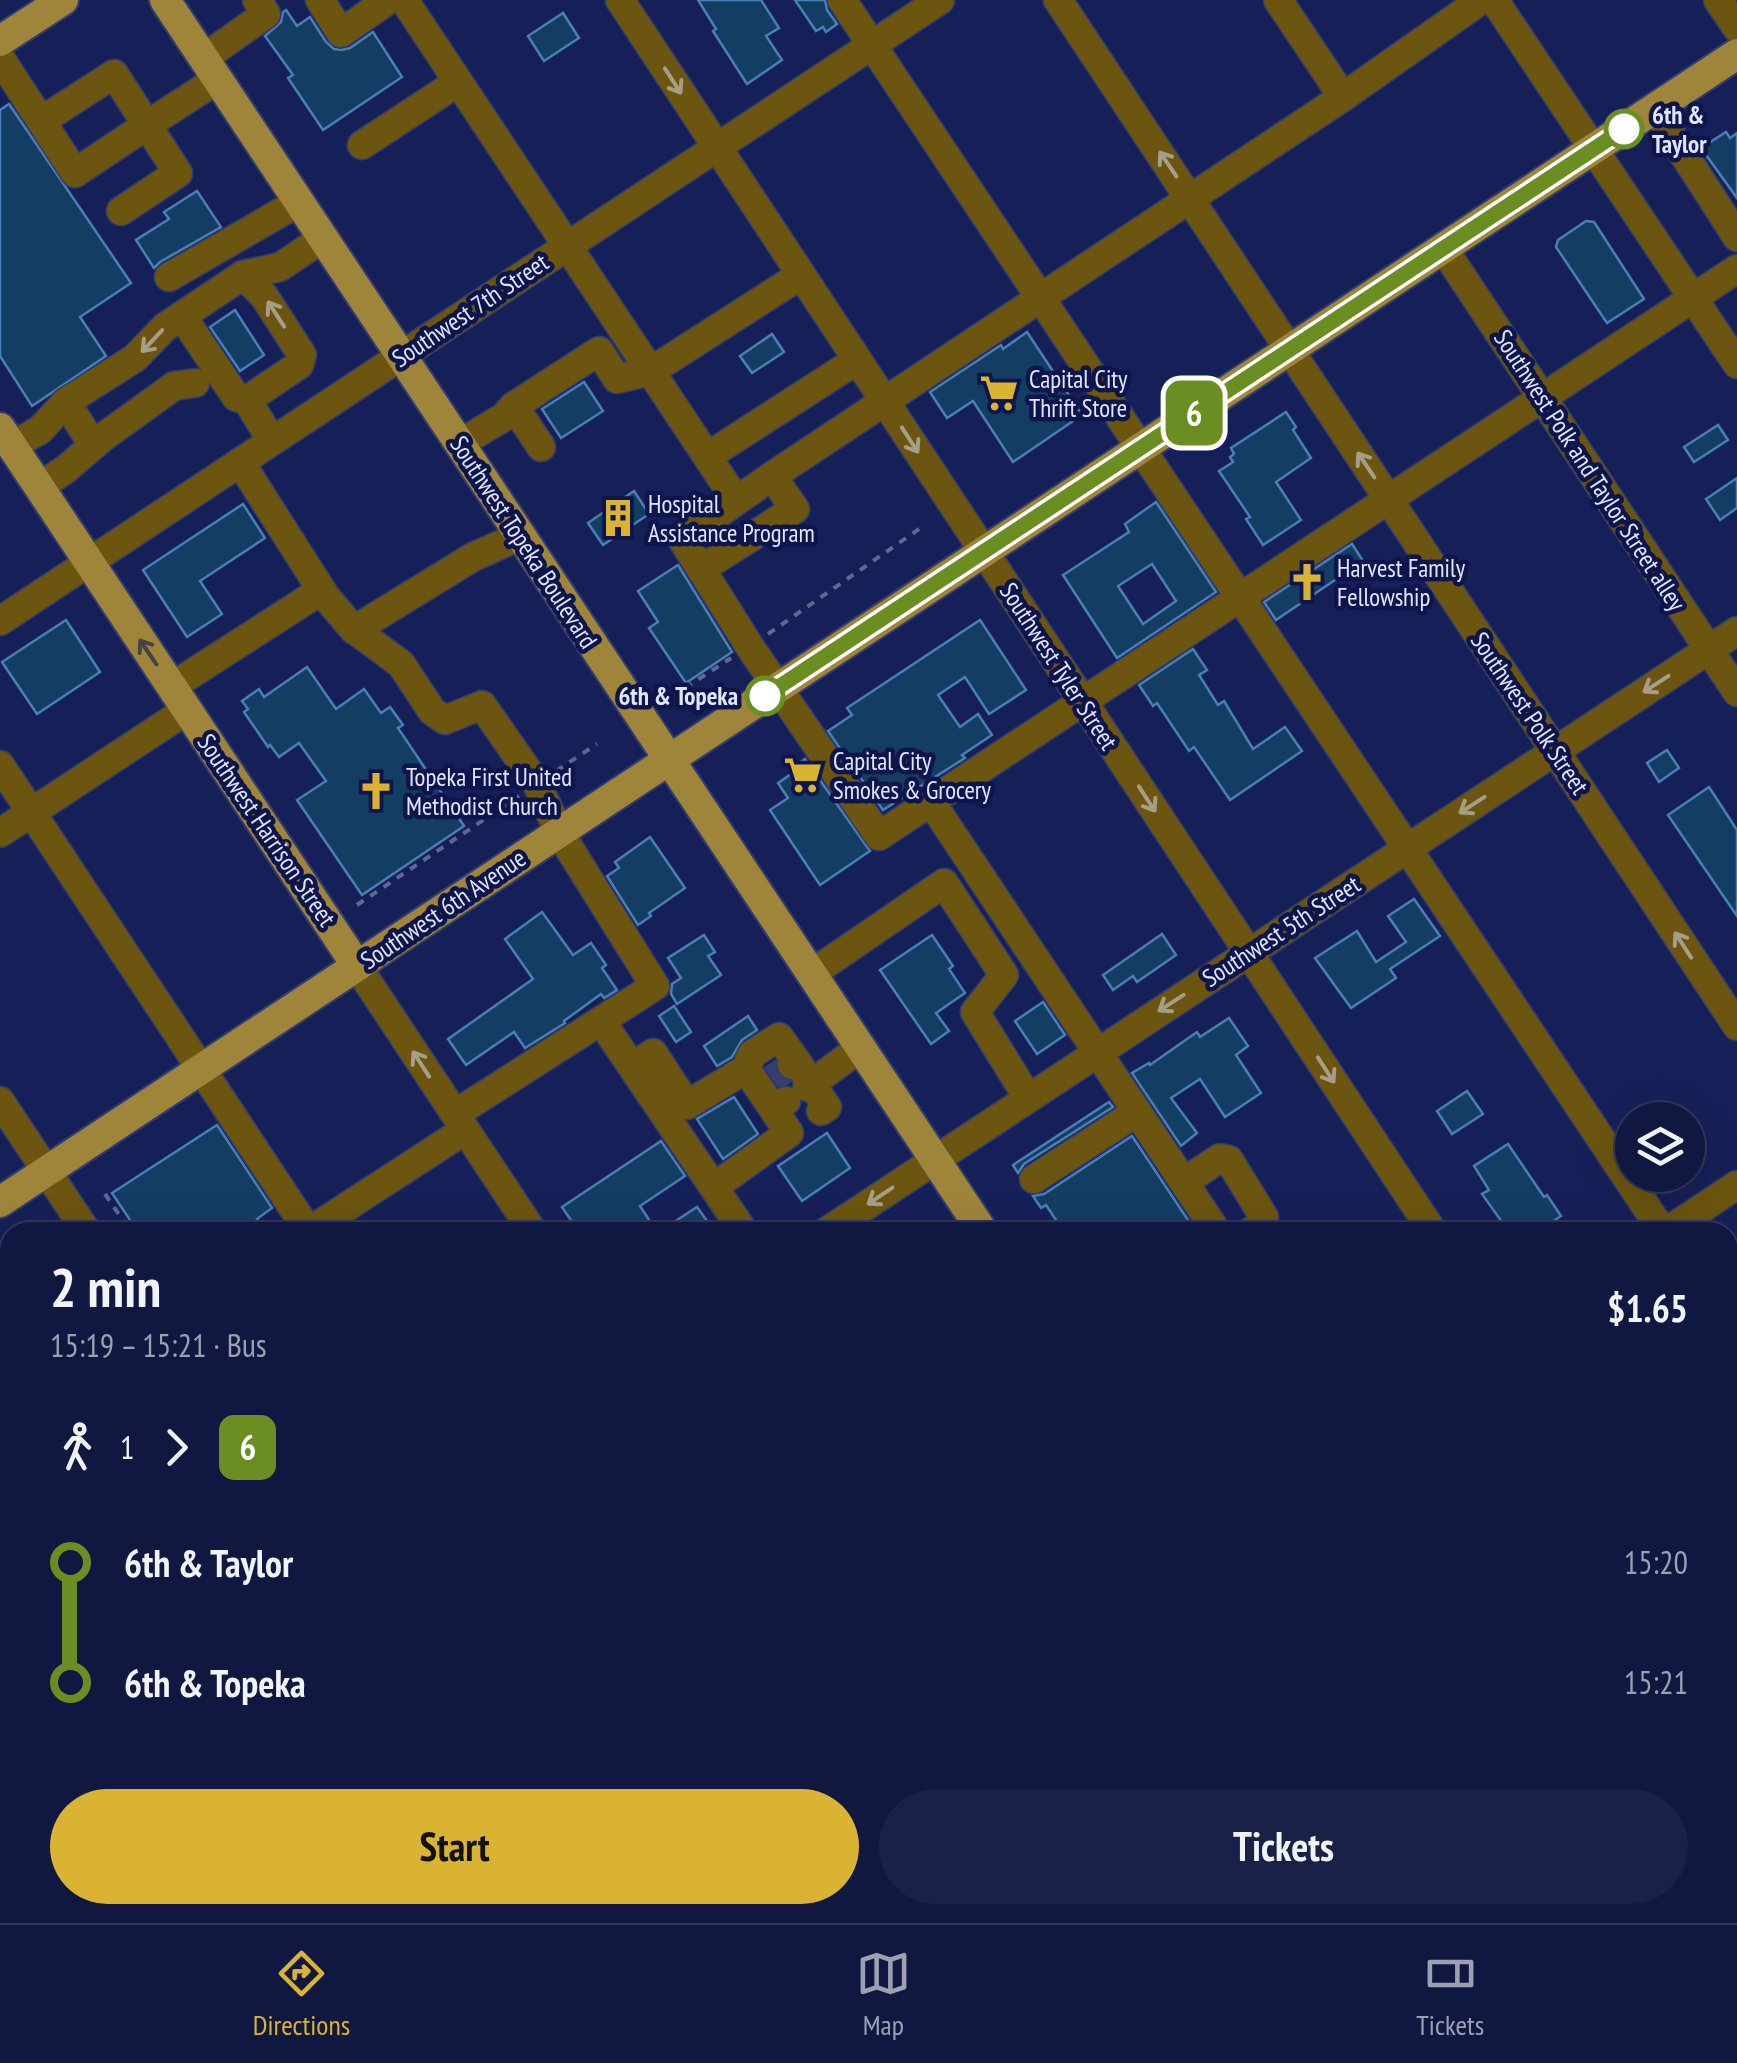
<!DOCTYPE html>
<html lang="en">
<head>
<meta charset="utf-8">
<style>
	body { margin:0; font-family:"PT Sans Narrow",sans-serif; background:#192149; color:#f1f3f6; height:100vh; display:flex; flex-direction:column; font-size:38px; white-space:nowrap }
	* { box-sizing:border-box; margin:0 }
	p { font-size:32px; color:#9ca0b2 }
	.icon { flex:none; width:55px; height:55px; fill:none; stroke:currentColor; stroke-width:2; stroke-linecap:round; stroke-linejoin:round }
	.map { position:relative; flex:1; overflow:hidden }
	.details { position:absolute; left:0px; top:1222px; width:1738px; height:702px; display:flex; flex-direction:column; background:#101842; border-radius:30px 30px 0 0; box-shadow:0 10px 40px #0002,0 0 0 2px #30375b }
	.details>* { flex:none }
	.badge { padding:0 20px; border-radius:15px; font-size:35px; line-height:65px }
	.controls { position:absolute; left:1615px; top:1102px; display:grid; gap:20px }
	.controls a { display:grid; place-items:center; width:90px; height:90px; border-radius:50%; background:#101842; box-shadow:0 10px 40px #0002,0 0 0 2px #30375b; font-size:50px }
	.map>.badge { position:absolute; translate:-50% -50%; box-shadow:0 0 0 5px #fff }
	.legs { display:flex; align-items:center; gap:15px; height:110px; padding:0 50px; font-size:32px }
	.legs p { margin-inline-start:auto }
	.summary { display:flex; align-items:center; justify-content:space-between; height:170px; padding:0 50px }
	h1 { font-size:55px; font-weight:600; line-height:75px }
	.cta { display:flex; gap:20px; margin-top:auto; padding:20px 50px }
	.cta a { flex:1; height:115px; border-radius:60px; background:#dbb333; color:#111; font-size:40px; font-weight:600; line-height:115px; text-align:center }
	.cta a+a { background:#192149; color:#f1f3f6 }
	ul { padding:0 50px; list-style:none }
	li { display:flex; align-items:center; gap:35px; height:120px; font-size:38px }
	li i { display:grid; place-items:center; width:15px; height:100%; margin:0 12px; background:currentColor }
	li i::after { content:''; width:25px; height:25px; margin:-12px; border:8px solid; border-radius:50%; background:#101842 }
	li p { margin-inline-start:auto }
	li:first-child i { background:linear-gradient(#0000 50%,currentColor 0) }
	li:last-child i { background:linear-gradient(currentColor 50%,#0000 0) }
	.menu { display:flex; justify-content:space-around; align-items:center; height:140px; border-top:2px solid #30375b; background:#101842; font-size:28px; color:#9ca0b2 }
	.menu a { display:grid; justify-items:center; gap:5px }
	.menu .on { color:#dbb333 }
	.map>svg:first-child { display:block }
	.building { fill:#143d63; stroke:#4a7fb5; stroke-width:2.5; fill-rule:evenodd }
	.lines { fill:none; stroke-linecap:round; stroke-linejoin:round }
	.minor-tunnel { stroke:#343e71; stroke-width:28; stroke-dasharray:28 14; stroke-linecap:butt }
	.minor-casing { stroke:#323c6f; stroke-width:31 }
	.major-casing { stroke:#323c6f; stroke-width:34 }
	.path { stroke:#5f6893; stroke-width:4; stroke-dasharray:8 8; stroke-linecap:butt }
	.minor { stroke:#6b550f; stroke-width:28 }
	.major { stroke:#9f853a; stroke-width:30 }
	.oneway { stroke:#a69e86 }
	.oneway2 { stroke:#484245 }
	.line-1-casing { stroke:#fff; stroke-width:22 }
	.line-1 { stroke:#6b8e23; stroke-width:15 }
	.stop-1-dot { fill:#fff; stroke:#6b8e23; stroke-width:5 }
	.labels { text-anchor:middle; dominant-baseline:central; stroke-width:9; stroke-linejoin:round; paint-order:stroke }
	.stop-label { font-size:25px; font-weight:bold; fill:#e0e7fc; stroke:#0e154c; text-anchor:start }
	.street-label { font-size:25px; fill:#e0e7fc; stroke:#0e154c }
	.poi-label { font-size:25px; fill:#e0e7fc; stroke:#0e154c; text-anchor:start }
</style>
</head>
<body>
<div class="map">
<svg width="1737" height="1923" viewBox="0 0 1737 1923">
	<rect width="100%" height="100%" fill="#162058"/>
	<!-- building -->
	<g class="building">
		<polygon points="698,0 761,0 779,28 766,36 782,60 747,84 713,31 716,29"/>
		<polygon points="795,0 825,0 827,10 837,24 826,32 823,27 816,31"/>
		<polygon points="286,10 297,26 310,17 326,42 334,49 341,50 350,48 373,32 402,77 323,130 288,78 293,75 265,36 281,22 283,12"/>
		<polygon points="563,13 579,38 544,61 528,36"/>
		<polygon points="9,104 131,283 80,317 106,356 32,406 0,356 0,110"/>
		<polygon points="1726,132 1730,138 1737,133 1737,198 1701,148"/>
		<polygon points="197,191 221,227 160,262 154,268 136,240 169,219 164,212"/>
		<polygon points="1586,221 1594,222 1644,299 1607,323 1556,247 1558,240"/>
		<polygon points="235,310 264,355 240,371 210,327"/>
		<polygon points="1027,332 1082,415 1013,462 973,401 947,418 930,392 1001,345 1003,349"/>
		<polygon points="772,334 784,352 752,373 740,356"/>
		<polygon points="584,382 603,411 561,438 542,409"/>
		<polygon points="1286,412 1296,427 1293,430 1311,458 1276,482 1301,520 1263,545 1246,519 1250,517 1219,471 1233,462 1230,457 1234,454 1231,448"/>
		<polygon points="1718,425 1728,440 1694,462 1684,447"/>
		<polygon points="1737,478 1737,508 1720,520 1706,499"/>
		<polygon points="634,491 649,514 603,545 588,523"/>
		<path d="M1156 502 1216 592 1117 658 1063 575 1129 532 1125 524ZM1152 564 1176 601 1143 624 1118 586Z"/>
		<polygon points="243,504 265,538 200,581 222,614 187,637 143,570"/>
		<polygon points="1352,544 1363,561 1276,620 1264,602"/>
		<polygon points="678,565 732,652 686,683 649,628 658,622 638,591"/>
		<polygon points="66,620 100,672 37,714 2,662"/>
		<polygon points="980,620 1026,690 989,714 965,677 938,695 960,727 978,714 992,735 962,755 965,758 883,810 828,731 852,715 847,708"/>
		<polygon points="1193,649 1207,670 1199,675 1218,705 1224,701 1253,749 1285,727 1302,751 1230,800 1194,747 1189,751 1157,703 1153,706 1139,685"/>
		<polygon points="307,667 336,709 364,689 381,713 390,707 403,725 398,728 464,826 362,895 297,800 326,781 299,743 279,757 270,745 268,747 244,712 248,709 242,701 259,689 264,697"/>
		<polygon points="1667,750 1679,768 1659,782 1647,763"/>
		<polygon points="805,759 870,851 820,885 770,810 788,798 778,783 794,772 792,768"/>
		<polygon points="1709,787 1737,830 1737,916 1668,815"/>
		<polygon points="650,837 685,888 649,913 651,916 638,925 607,876 619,868 615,862"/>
		<polygon points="1414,899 1440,936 1390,969 1396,978 1351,1008 1315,958 1357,931 1376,962 1406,942 1388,916"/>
		<polygon points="542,912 573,955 591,943 606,965 602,968 617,990 604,998 601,994 564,1021 565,1023 525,1048 514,1032 466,1065 448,1039 533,979 505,939"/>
		<polygon points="1162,934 1176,955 1137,982 1133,976 1113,990 1103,975"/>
		<polygon points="704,935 715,952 708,956 721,975 677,1004 671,994 672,984 681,978 668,958"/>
		<polygon points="932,935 953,966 949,969 965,993 936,1013 949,1031 931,1044 880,970"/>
		<polygon points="1043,1002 1065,1035 1037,1054 1015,1021"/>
		<polygon points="674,1006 691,1032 676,1042 659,1016"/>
		<polygon points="748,1016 757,1030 742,1040 732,1057 717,1066 704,1046"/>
		<polygon points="1229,1018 1248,1046 1236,1055 1261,1093 1225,1117 1200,1079 1171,1098 1197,1133 1181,1146 1132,1073 1149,1063 1150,1065 1197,1032 1200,1037"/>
		<polygon points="1467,1091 1483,1114 1452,1134 1437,1111"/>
		<polygon points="734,1097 758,1134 723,1159 697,1119"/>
		<polygon points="1109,1102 1113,1107 1024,1164 1018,1173 1013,1165"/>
		<polygon points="217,1125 272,1208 257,1219 266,1232 138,1232 112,1193"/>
		<polygon points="827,1133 850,1168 802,1201 778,1166"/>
		<polygon points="1132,1136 1196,1232 1064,1232 1046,1205 1041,1208 1033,1196 1044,1194"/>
		<polygon points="661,1141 685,1176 640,1206 657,1232 579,1232 562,1207"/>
		<polygon points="1508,1144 1544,1197 1547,1195 1561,1216 1537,1232 1509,1232 1482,1194 1489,1190 1474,1166"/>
		<polygon points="697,1207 715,1232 659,1232"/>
	</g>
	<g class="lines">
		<!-- minor-tunnel -->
		<polyline class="minor-tunnel" points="772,1079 792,1065"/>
		<!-- minor casing -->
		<g class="minor-casing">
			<g id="minor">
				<polyline points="320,0 341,33 388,0"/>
				<polyline points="404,0 736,500"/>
				<polyline points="620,0 1433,1232"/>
				<polyline points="842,0 1663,1232"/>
				<polyline points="1058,0 1737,1026"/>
				<polyline points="1278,0 1343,97"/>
				<polyline points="1494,0 1737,364"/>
				<polyline points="1718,0 1737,28"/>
				<polyline points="0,58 75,173 147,125 114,74 41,121"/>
				<polyline points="204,58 266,14 257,0"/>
				<polyline points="1654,108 1737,237"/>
				<polyline points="362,145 458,82"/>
				<polyline points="121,211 178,173 147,125 218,79"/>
				<polyline points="1443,248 1737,692"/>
				<polyline points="243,275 264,296 302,355 299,365 247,400"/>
				<polyline points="169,277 299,202"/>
				<polyline points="182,316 236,397 247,400 272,441"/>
				<polyline points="66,402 93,445"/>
				<polyline points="514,406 541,447"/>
				<polyline points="459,444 504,417 514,406 599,351 617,379 651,371 801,275"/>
				<polyline points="12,446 40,430 66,402 135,358 165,327 243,275 280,267 323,238"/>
				<polyline points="708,456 857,360"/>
				<polyline points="240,462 326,597"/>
				<polyline points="772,476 795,509 701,569 750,647 879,836 1737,269"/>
				<polyline points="39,487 66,469 102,438 174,386 195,383"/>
				<polyline points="701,569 682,539 772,476 1343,97 1481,0"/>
				<polyline points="0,621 940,0"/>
				<polyline points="355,630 401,664 432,711 445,720 482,705 537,784 559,832 655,986 455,1114"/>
				<polyline points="171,687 314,595 326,597 354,630 473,557 520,536"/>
				<polyline points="0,765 309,1232"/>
				<polyline points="931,802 1217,1232"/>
				<polyline points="0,833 187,710"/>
				<polyline points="357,966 533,1232"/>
				<polyline points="811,974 944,883 1004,975 975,1012 1028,1098"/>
				<polyline points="601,1021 744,1232"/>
				<polyline points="792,1065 797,1062 827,1107 821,1111"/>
				<polyline points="633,1066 653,1053 687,1105 746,1069 774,1110 786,1101"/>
				<polyline points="746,1069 752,1054 779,1037 797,1062"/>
				<polyline points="807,1087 860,1048"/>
				<polyline points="0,1101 87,1232"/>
				<polyline points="1034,1179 1137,1112"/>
				<polyline points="1184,1182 1220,1158 1229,1160 1264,1217 1261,1225 1250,1232"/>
				<polyline points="714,1187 789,1133 774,1110"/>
				<polyline points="308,1232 465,1130"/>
				<polyline points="826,1232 1737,631"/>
				<polyline points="1666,1232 1737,1185"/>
				<polyline points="1728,1330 1737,1344"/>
				<polyline points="0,1427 10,1443"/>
				<polyline points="0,1483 10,1477"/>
				<polyline points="0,1548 10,1542"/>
				<polyline points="1728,1679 1737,1693"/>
				<polyline points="1728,1745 1737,1739"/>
				<polyline points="0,1777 10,1792"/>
				<polyline points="92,1915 98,1923"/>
				<polyline points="319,1915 324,1923"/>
				<polyline points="535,1915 540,1923"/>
				<polyline points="760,1915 765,1923"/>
				<polyline points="984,1915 989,1923"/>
				<polyline points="1196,1915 1202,1923"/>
				<polyline points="1666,1915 1671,1923"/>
				<polyline points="635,1923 647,1915"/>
				<polyline points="1463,1923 1478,1915"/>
			</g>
		</g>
		<!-- major casing -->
		<g class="major-casing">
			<g id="major">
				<polyline points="165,0 983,1232"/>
				<polyline points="0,41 63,0"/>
				<polyline points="0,428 357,966"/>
				<polyline points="0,1202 1737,54"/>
				<polyline points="1437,1915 1440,1923"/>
			</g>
		</g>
		<!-- path -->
		<g class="path">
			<polyline points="768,634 922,527"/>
			<polyline points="685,688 731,658"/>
			<polyline points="556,771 597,744"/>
			<polyline points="357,905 519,796"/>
			<polyline points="105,1194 131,1232"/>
			<polyline points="587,1915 592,1923"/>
			<polyline points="1514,1923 1527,1915"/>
		</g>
		<!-- minor -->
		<use href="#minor" class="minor"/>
		<!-- major -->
		<use href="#major" class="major"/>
	</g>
	<!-- one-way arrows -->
	<defs><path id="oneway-shaft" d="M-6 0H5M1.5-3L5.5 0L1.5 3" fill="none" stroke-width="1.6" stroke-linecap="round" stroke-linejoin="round" transform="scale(2.5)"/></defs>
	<g class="oneway">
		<use href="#oneway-shaft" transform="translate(673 81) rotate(57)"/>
		<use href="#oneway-shaft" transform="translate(1168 164) rotate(-124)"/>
		<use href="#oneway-shaft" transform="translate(276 314) rotate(-123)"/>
		<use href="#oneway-shaft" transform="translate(152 341) rotate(133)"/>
		<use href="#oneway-shaft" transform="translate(910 440) rotate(57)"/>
		<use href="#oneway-shaft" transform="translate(1366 465) rotate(-124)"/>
		<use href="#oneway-shaft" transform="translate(1656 684) rotate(147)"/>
		<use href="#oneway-shaft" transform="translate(1147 799) rotate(57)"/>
		<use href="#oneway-shaft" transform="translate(1472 805) rotate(147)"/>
		<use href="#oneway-shaft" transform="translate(1683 945) rotate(-123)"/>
		<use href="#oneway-shaft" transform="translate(1171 1003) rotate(147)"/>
		<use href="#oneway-shaft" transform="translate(421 1064) rotate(-123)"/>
		<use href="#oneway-shaft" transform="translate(1326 1070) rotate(57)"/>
		<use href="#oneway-shaft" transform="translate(880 1196) rotate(146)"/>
	</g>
	<use class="oneway2" href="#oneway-shaft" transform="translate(148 652) rotate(-124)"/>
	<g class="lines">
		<!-- line-1 casing -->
		<g class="line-1-casing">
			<polyline id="line-1" points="765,696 1624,129"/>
		</g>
		<!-- line-1 -->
		<use href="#line-1" class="line-1"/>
	</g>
	<!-- icons -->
	<defs>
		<g id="supermarket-bare" transform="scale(3)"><path d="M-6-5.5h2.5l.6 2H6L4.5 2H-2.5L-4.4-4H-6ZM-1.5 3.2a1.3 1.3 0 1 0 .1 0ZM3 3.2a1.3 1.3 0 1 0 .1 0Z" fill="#dbb333" stroke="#0e154c" stroke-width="2.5" paint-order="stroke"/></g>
		<g id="building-bare" transform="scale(3)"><path d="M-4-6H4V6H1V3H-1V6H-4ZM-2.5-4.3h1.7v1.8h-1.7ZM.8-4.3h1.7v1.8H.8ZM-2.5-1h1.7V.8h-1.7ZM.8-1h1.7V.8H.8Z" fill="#dbb333" stroke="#0e154c" stroke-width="2.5" paint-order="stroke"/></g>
		<g id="church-bare" transform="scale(3)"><path d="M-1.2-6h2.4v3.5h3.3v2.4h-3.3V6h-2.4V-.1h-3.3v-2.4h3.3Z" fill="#dbb333" stroke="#0e154c" stroke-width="2.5" paint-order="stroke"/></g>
	</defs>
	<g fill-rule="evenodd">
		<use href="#supermarket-bare" x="999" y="393"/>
		<use href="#building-bare" x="618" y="518"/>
		<use href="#church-bare" x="1307" y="582"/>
		<use href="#supermarket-bare" x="803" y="775"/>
		<use href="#church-bare" x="376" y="791"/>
	</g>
	<!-- markers -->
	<g class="stop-1-dot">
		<circle cx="1624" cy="129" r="18"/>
		<circle cx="765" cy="696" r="18"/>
	</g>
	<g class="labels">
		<!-- stop labels -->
		<g class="stop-label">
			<text x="1652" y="115">6th &amp;<tspan x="1652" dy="29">Taylor</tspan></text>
			<text x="738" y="696" text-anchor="end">6th &amp; Topeka</text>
		</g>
		<!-- street labels -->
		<g class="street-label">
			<text transform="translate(470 310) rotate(-34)">Southwest 7th Street</text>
			<text transform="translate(1590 470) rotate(57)">Southwest Polk and Taylor Street alley</text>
			<text transform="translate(524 542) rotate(57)">Southwest Topeka Boulevard</text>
			<text transform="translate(1059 666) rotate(57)">Southwest Tyler Street</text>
			<text transform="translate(1530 713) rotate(56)">Southwest Polk Street</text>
			<text transform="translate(267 830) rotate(56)">Southwest Harrison Street</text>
			<text transform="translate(443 909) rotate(-34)">Southwest 6th Avenue</text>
			<text transform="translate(1281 931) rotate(-33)">Southwest 5th Street</text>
		</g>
		<!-- poi labels -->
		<g class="poi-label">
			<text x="1029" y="379">Capital City<tspan x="1029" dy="29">Thrift Store</tspan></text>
			<text x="648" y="504">Hospital<tspan x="648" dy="29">Assistance Program</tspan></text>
			<text x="1337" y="568">Harvest Family<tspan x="1337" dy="29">Fellowship</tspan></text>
			<text x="833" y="761">Capital City<tspan x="833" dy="29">Smokes &amp; Grocery</tspan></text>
			<text x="406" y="777">Topeka First United<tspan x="406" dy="29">Methodist Church</tspan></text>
		</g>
	</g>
</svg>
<div class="controls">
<a><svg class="icon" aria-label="layers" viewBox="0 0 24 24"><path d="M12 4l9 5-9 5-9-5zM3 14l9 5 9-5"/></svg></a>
</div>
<b class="badge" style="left:1194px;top:413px;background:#6b8e23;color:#fff">6</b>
<section class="details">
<div class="summary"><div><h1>2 min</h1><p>15:19 – 15:21 · Bus</p></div><b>$1.65</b></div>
<div class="legs"><svg class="icon" aria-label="walk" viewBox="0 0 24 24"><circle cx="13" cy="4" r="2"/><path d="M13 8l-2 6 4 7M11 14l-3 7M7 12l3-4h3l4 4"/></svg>1<svg class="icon" aria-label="forward" viewBox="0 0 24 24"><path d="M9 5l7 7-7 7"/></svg><b class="badge" style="background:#6b8e23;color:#fff">6</b></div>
<ul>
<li><i style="color:#6b8e23"></i><b>6th &amp; Taylor</b><p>15:20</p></li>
<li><i style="color:#6b8e23"></i><b>6th &amp; Topeka</b><p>15:21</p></li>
</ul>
<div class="cta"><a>Start</a><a>Tickets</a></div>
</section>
</div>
<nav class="menu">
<a class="on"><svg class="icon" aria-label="directions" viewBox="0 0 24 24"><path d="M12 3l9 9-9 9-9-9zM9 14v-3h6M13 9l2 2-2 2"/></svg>Directions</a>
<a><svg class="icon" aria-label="map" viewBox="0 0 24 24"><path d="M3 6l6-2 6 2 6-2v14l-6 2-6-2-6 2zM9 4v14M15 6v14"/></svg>Map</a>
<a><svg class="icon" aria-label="tickets" viewBox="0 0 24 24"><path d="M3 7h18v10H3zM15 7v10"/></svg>Tickets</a>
</nav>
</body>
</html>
